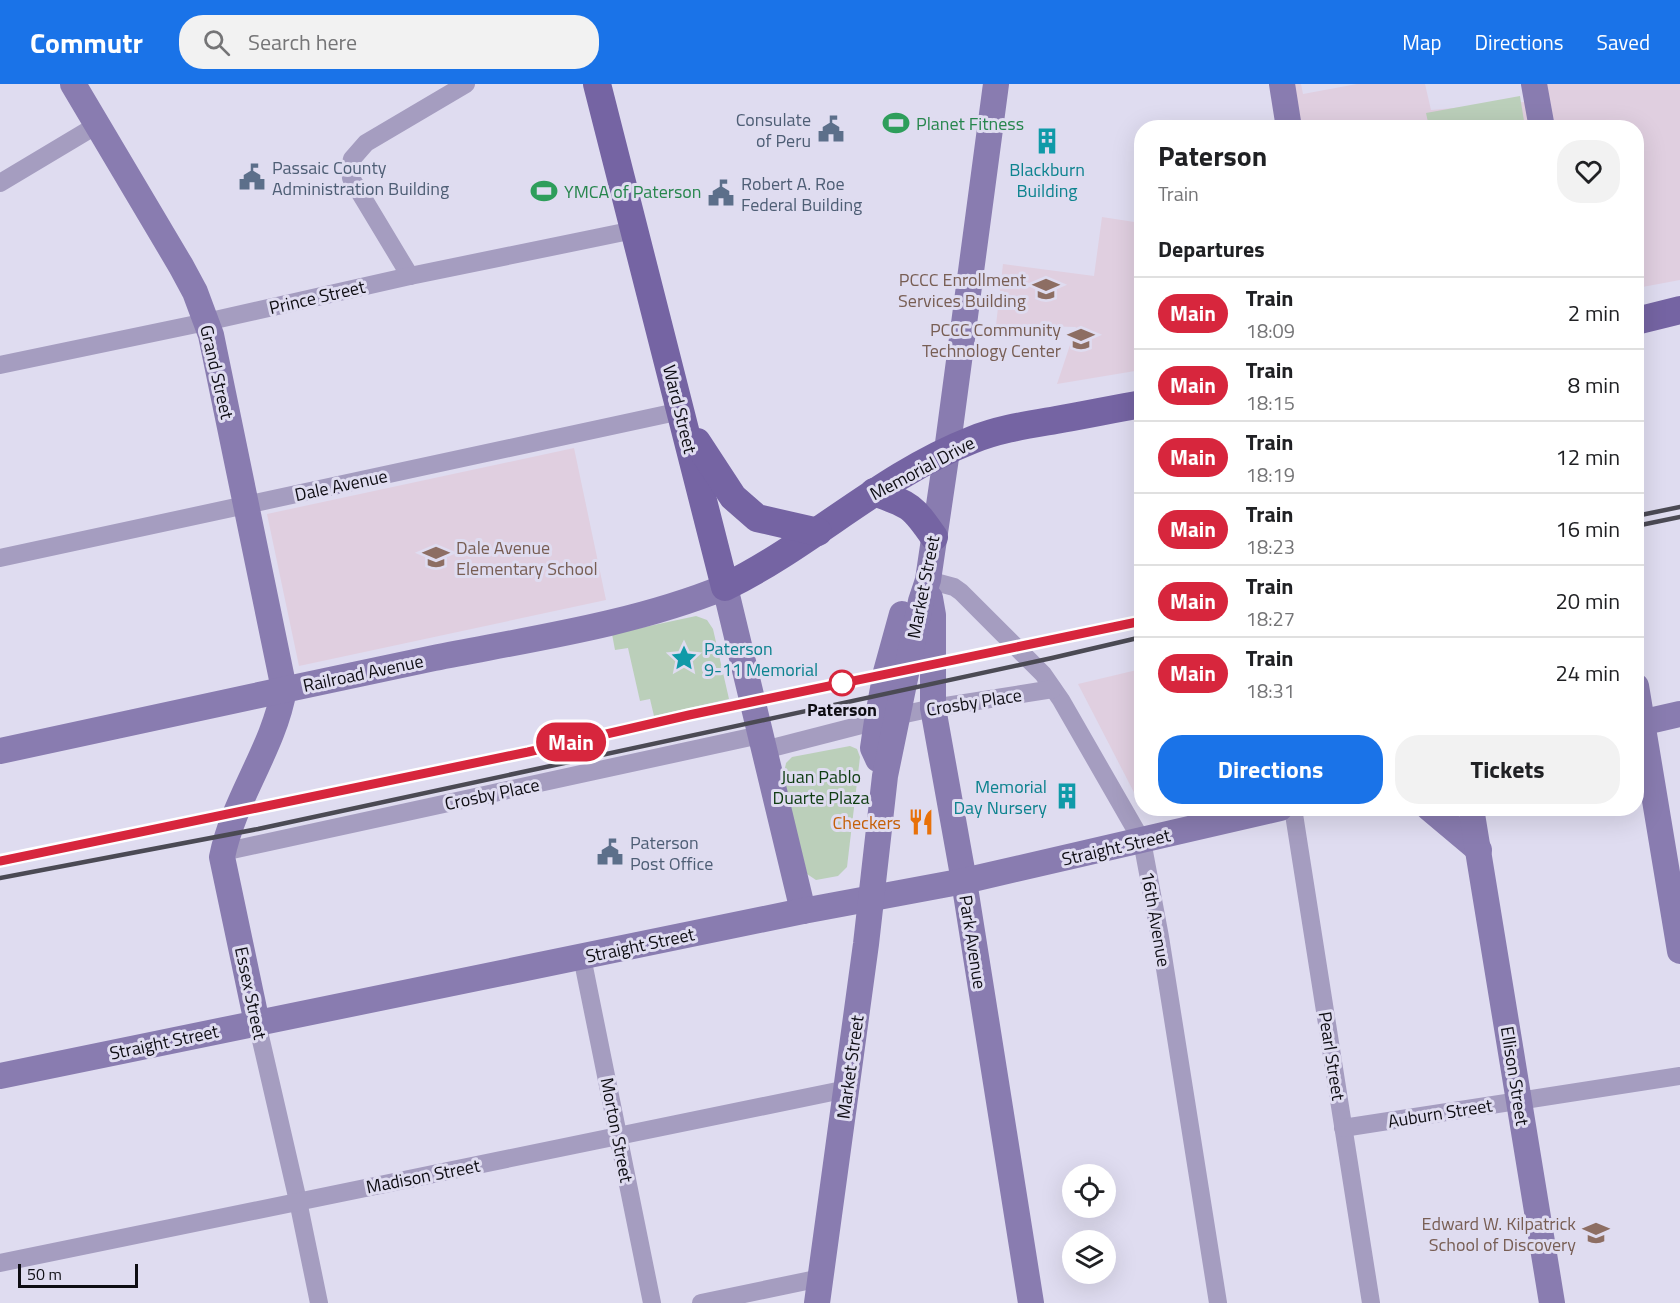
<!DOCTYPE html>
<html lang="en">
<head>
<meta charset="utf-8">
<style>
	body { margin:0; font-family:"Titillium Web",sans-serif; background:#f2f2f2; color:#202124; height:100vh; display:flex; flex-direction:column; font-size:22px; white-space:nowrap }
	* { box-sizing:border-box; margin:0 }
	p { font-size:20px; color:#757577 }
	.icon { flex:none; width:33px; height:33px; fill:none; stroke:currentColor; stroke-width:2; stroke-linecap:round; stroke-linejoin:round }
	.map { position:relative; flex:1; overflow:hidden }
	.panel { position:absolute; left:1134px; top:36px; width:510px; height:696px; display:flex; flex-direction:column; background:#fff; border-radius:24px; box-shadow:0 6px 24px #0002 }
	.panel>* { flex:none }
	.badge { padding:0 12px; border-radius:20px; font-size:21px; line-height:39px }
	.tools { position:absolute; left:1062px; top:1080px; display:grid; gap:12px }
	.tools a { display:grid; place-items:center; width:54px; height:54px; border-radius:50%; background:#fff; box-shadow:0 6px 24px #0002; font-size:30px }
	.scale { position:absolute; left:18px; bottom:15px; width:120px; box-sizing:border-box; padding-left:6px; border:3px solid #0e0d13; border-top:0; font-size:16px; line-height:21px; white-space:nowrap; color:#0e0d13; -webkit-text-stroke:4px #dfdcf0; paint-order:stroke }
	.map>.badge { position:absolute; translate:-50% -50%; box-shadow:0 0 0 3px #fff }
	h2 { padding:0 24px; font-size:22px; line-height:54px }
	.round { display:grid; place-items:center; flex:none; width:63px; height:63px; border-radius:24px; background:#f2f2f2 }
	.overview { display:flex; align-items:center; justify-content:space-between; height:102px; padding:0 24px }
	h1 { font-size:28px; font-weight:700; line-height:45px }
	.action { display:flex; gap:12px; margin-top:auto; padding:12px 24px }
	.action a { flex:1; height:69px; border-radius:24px; background:#1a73e8; color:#fff; font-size:24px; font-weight:700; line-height:69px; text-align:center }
	.action a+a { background:#f2f2f2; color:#202124 }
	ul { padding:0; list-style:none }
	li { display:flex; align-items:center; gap:18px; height:72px; padding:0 24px; border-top:2px solid #e0e0e0 }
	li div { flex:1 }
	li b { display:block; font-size:22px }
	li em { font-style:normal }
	li .badge { min-width:66px; font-weight:700; text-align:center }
	header { display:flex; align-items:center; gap:36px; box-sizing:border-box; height:84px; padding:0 30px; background:#1a73e8; color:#fff }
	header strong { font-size:28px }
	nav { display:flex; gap:33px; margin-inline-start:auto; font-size:21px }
	.search { width:420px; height:54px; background:#f2f2f2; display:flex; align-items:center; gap:15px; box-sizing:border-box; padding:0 21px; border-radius:24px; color:#757577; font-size:22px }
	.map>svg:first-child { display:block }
	.education { fill:#e0cfe0 }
	.green { fill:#bbcfba }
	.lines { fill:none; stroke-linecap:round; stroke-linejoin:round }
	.street { stroke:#a59dc0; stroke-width:18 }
	.secondary { stroke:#897cb0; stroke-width:26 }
	.primary { stroke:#7564a3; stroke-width:28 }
	.rail { stroke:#4b4a54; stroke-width:4.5 }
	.line-casing { stroke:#fff; stroke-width:14 }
	.line { stroke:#d7263d; stroke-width:9 }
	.stop-dot { fill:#fff; stroke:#d7263d; stroke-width:3 }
	.labels { text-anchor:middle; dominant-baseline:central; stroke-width:6; stroke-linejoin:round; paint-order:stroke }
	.service-label { font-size:18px; fill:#4e5e75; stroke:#dfdcf0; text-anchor:start }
	.leisure-label { font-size:18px; fill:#27864d; stroke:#dfdcf0; text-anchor:start }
	.culture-label { font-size:18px; fill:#0d838f; stroke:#dfdcf0 }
	.education-label { font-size:18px; fill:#785e54; stroke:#dfdcf0; text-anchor:end }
	.street-label { font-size:18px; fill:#0e0d13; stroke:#dfdcf0 }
	.stop-label { font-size:18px; font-weight:bold; fill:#0e0d13; stroke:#dfdcf0 }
	.park-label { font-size:18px; fill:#0e3c11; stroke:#dfdcf0 }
	.food-label { font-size:18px; fill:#c56008; stroke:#dfdcf0; text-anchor:end }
</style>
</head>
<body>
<header>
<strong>Commutr</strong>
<div class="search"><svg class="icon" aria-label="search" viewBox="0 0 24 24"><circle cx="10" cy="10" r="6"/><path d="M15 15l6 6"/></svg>Search here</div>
<nav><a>Map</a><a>Directions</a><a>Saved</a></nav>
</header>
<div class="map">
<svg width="1680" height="1219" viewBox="0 0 1680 1219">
	<rect width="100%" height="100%" fill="#dfdcf0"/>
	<!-- education -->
	<g class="education">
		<polygon points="1273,0 1301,0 1303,10 1357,0 1425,0 1431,26 1547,16 1545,0 1680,0 1680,196 1637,204 1636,44 1280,43"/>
		<polygon points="1102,133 1141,139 1141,286 1057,300 1076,243 996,241 1003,180 1094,192"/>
		<polygon points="574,364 606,516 299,582 267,430"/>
		<polygon points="1141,585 1142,586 1141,722 1078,600"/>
	</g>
	<!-- green -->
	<g class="green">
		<polygon points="1520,12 1525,43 1429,43 1426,29"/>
		<polygon points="696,532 707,536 713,545 729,615 654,632 650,615 640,617 628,564 615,566 612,550"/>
		<polygon points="850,662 857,665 860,673 847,783 838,792 816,796 807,790 783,694 786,679 792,673"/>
	</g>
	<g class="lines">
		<!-- street -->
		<g class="street">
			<polyline points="0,99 97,41"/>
			<polyline points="410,192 351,94 350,83 352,75 366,59 466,0"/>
			<polyline points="0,281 206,238 410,192 634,146"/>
			<polyline points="0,474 681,327"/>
			<polyline points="928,496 954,503 961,508 1043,590 1061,616 1142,757 1160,853 1218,1219"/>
			<polyline points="896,632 933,624 1053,605"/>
			<polyline points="764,666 877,637"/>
			<polyline points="1293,724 1371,1219"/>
			<polyline points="223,768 760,651"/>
			<polyline points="582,873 652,1219"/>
			<polyline points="257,939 298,1117 319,1219"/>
			<polyline points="1343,1044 1680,992"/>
			<polyline points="0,1179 847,1005"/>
			<polyline points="701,1219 821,1194"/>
		</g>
		<!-- secondary -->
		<g class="secondary">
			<path d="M73 0 181 182 195 208 211 251 284 605C274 664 234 714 222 773L257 939"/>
			<polyline points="1282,0 1289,44"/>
			<polyline points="1534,0 1542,44"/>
			<polyline points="930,514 933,531 933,624 964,797 1031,1219"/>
			<polyline points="1636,602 1680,867"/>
			<polyline points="1636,640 1680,630"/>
			<path d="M0 667C145 636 289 604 434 574 530 555 635 540 725 503L803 827"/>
			<polyline points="878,675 873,664 877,637 886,588 902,530"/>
			<polyline points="1429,724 1479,766"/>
			<polyline points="1471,724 1552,1219"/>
			<polyline points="0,992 803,827 964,797 1280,724"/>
			<polyline points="817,1219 866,860 885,692 921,517 928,496 947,367 996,0"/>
		</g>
		<!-- primary -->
		<g class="primary">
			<path d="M597 0 725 503C811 461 882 391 972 356 999 345 1027 341 1056 336 1085 331 1113 325 1142 320"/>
			<polyline points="1636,237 1680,226"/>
			<polyline points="697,358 733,413 757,434 818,448"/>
			<path d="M874 408C910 421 912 421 934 453"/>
		</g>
		<!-- rail -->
		<g class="rail">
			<polyline points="1636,432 1680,423"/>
			<polyline points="1636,442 1680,433"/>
			<polyline points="0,777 528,668 666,636 1142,537"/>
			<polyline points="0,794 258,745 1052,574 1142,553"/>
		</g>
	</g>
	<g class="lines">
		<!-- line casing -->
		<g class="line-casing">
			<polyline id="line" points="0,777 528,668 689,631 1142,537"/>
		</g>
		<!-- line -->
		<use href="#line" class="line"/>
	</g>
	<!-- icons -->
	<defs>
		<g id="stadium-bare" transform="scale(2.07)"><path d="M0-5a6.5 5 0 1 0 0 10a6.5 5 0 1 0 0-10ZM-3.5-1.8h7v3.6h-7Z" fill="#2e9e5b" stroke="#dfdcf0" stroke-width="2.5" paint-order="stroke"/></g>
		<g id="civic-bare" transform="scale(2.07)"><path d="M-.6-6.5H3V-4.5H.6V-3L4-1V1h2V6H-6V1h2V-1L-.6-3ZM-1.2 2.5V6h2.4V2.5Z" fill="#5c6f8a" stroke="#dfdcf0" stroke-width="2.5" paint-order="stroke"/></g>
		<g id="building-bare" transform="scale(2.07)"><path d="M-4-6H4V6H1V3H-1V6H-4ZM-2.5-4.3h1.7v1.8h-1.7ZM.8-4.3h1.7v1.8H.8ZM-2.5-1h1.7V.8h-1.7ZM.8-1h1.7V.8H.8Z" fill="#0f9aa8" stroke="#dfdcf0" stroke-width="2.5" paint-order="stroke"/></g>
		<g id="university-bare" transform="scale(2.07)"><path d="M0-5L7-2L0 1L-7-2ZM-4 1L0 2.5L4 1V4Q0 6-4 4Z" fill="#8d6e63" stroke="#dfdcf0" stroke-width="2.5" paint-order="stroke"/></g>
		<g id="school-bare" transform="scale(2.07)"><path d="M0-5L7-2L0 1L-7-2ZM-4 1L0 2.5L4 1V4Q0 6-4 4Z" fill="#8d6e63" stroke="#dfdcf0" stroke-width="2.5" paint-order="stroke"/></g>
		<g id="sight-bare" transform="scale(2.07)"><path d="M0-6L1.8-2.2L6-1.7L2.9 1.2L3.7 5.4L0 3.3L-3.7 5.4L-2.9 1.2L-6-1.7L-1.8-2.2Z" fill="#0f9aa8" stroke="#dfdcf0" stroke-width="2.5" paint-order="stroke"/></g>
		<g id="restaurant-bare" transform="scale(2.07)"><path d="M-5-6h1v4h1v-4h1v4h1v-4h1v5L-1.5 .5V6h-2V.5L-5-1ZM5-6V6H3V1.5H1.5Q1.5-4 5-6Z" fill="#e8710a" stroke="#dfdcf0" stroke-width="2.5" paint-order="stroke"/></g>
	</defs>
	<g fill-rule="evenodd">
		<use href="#stadium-bare" x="896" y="39"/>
		<use href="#civic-bare" x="831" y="45"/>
		<use href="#building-bare" x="1047" y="57"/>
		<use href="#civic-bare" x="252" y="93"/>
		<use href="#stadium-bare" x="544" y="107"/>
		<use href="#civic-bare" x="721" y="109"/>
		<use href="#university-bare" x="1046" y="205"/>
		<use href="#university-bare" x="1081" y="255"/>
		<use href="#school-bare" x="436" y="473"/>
		<use href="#sight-bare" x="684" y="574"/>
		<use href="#building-bare" x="1067" y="712"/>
		<use href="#restaurant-bare" x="921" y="738"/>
		<use href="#civic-bare" x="610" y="768"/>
		<use href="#school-bare" x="1596" y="1149"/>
	</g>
	<!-- markers -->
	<circle class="stop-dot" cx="842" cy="599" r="12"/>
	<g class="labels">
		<!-- service labels -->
		<g class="service-label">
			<text x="811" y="35" text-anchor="end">Consulate<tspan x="811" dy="21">of Peru</tspan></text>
			<text x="272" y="83">Passaic County<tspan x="272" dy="21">Administration Building</tspan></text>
			<text x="741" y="99">Robert A. Roe<tspan x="741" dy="21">Federal Building</tspan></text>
			<text x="630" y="758">Paterson<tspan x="630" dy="21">Post Office</tspan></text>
		</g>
		<!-- leisure labels -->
		<g class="leisure-label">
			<text x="916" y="39">Planet Fitness</text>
			<text x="564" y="107">YMCA of Paterson</text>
		</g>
		<!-- culture labels -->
		<g class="culture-label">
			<text x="1047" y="85">Blackburn<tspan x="1047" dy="21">Building</tspan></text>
			<text x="704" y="564" text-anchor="start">Paterson<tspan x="704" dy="21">9-11 Memorial</tspan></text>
			<text x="1047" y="702" text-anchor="end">Memorial<tspan x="1047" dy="21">Day Nursery</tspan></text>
		</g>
		<!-- education labels -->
		<g class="education-label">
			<text x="1026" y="195">PCCC Enrollment<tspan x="1026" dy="21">Services Building</tspan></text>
			<text x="1061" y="245">PCCC Community<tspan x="1061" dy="21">Technology Center</tspan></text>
			<text x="456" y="463" text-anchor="start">Dale Avenue<tspan x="456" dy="21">Elementary School</tspan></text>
			<text x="1576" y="1139">Edward W. Kilpatrick<tspan x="1576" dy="21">School of Discovery</tspan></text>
		</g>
		<!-- street labels -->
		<g class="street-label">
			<text transform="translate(317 213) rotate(-13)">Prince Street</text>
			<text transform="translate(217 288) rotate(77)">Grand Street</text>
			<text transform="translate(680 325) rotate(76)">Ward Street</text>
			<text transform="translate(922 384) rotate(-28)">Memorial Drive</text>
			<text transform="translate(341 401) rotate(-12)">Dale Avenue</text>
			<text transform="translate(923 503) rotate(-79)">Market Street</text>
			<text transform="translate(363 589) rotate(-12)">Railroad Avenue</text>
			<text transform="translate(974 618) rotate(-9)">Crosby Place</text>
			<text transform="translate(492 710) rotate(-12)">Crosby Place</text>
			<text transform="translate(1116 763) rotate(-13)">Straight Street</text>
			<text transform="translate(1156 835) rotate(80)">16th Avenue</text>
			<text transform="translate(973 858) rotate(81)">Park Avenue</text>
			<text transform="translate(640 861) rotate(-12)">Straight Street</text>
			<text transform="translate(251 909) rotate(78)">Essex Street</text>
			<text transform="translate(164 958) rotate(-12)">Straight Street</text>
			<text transform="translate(1332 972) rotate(81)">Pearl Street</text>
			<text transform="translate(850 983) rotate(-82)">Market Street</text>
			<text transform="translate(1515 992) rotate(81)">Ellison Street</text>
			<text transform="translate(1440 1029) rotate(-9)">Auburn Street</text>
			<text transform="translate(617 1046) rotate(79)">Morton Street</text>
			<text transform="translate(423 1092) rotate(-11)">Madison Street</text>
		</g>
		<!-- stop labels -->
		<g class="stop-label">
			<text x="842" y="625">Paterson</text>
		</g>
		<!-- park labels -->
		<g class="park-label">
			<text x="821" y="692">Juan Pablo<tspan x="821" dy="21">Duarte Plaza</tspan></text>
		</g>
		<!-- food labels -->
		<g class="food-label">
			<text x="901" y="738">Checkers</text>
		</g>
	</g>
</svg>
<div class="tools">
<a><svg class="icon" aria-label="locate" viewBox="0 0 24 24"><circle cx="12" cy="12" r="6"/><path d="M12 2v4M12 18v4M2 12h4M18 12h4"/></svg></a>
<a><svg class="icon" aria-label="layers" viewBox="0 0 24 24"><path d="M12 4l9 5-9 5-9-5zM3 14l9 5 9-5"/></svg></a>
</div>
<div class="scale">50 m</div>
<b class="badge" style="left:571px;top:658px;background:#d7263d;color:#fff">Main</b>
<section class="panel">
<div class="overview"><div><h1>Paterson</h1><p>Train</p></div><a class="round"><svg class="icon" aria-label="heart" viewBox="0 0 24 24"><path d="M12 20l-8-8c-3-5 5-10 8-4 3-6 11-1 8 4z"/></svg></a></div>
<h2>Departures</h2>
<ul>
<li><span class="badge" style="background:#d7263d;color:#fff">Main</span><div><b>Train</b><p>18:09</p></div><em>2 min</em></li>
<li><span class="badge" style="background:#d7263d;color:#fff">Main</span><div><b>Train</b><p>18:15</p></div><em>8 min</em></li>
<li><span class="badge" style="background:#d7263d;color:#fff">Main</span><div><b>Train</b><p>18:19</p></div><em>12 min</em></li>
<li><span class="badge" style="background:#d7263d;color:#fff">Main</span><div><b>Train</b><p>18:23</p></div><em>16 min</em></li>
<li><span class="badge" style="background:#d7263d;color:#fff">Main</span><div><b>Train</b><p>18:27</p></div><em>20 min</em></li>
<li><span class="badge" style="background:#d7263d;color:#fff">Main</span><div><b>Train</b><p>18:31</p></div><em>24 min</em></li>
</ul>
<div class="action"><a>Directions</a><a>Tickets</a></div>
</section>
</div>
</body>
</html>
